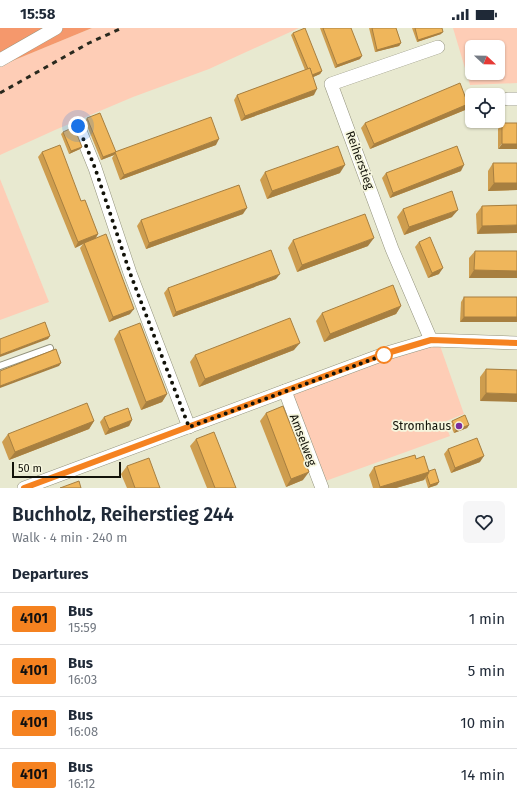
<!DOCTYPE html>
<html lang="en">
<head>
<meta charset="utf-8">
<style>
	body { margin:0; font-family:"Fira Sans",sans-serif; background:#f6f6f7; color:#1f2937; height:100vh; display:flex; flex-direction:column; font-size:15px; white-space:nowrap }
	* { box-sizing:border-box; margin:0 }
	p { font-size:13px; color:#747a83 }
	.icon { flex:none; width:22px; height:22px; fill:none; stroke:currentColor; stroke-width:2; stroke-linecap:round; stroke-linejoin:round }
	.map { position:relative; height:460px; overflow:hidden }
	.details { display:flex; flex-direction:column; background:#fff; flex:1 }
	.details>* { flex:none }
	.badge { padding:0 8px; border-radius:3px; font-size:14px; line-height:26px }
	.needle { width:26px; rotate:112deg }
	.tools { position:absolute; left:465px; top:12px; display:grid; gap:8px }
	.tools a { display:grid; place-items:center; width:40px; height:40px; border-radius:6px; background:#fff; box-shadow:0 1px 3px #0004; font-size:20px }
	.scale { position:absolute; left:12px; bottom:10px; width:109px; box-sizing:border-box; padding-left:4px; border:2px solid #121209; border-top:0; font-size:11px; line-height:14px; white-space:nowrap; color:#121209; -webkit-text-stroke:3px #f6f6de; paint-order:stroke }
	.you { position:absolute; width:20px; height:20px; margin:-10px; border:3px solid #fff; border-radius:50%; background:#1a73e8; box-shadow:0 0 0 6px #1a73e833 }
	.map>.badge { position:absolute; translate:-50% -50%; box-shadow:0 0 0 2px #fff }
	h2 { padding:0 12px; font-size:15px; line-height:36px }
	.round { display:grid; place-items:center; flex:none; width:42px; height:42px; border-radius:6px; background:#f6f6f7 }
	.overview { display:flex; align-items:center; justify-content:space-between; height:68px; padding:0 12px }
	h1 { font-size:19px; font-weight:600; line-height:30px }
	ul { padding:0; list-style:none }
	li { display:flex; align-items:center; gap:12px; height:52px; padding:0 12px; border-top:1px solid #e0e1e3 }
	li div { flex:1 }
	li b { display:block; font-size:15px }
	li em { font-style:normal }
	li .badge { min-width:44px; font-weight:700; text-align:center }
	.status { display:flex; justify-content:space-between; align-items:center; height:28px; padding:0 20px; background:#fff; direction:ltr }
	.status svg { height:11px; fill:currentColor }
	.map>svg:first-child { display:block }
	.green { fill:#fecdb6; fill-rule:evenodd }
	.forest { fill:#f5986c }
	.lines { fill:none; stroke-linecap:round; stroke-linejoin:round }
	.lane-casing { stroke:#93937d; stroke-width:8 }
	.street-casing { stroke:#93937d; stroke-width:14 }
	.lane { stroke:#fff; stroke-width:6 }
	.street { stroke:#fff; stroke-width:13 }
	.rail { stroke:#29291e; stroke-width:3; stroke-dasharray:5 5; stroke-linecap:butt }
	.wall { fill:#ce9d4e }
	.shaded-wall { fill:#a77f40 }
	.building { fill:#efb65b; stroke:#a77f40 }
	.line-casing { stroke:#fff; stroke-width:9 }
	.line { stroke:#f58220; stroke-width:6 }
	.walk { stroke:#121209; stroke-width:4; stroke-dasharray:0 7.2 }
	.stop-dot { fill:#fff; stroke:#f58220; stroke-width:2 }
	.poi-dot { fill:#7b2e9f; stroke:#f6f6de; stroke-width:1.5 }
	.labels { text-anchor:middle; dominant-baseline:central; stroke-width:3.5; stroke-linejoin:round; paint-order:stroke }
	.street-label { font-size:12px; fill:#121209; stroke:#f6f6de }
	.poi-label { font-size:12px; fill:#121209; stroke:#f6f6de; text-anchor:end }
</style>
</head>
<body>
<div class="status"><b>15:58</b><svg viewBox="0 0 49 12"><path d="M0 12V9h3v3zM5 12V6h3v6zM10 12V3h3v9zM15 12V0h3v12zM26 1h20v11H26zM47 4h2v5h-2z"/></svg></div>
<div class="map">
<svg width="517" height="460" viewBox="0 0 517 460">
	<rect width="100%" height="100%" fill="#e8e9d0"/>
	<!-- green -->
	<g class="green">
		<polygon points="92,0 299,0 209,41 133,69 55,102 0,127 0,38"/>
		<path d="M453 0H517V55L470 57ZM472 19H498V45H472Z"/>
		<polygon points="0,151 49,274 0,292"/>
		<polygon points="438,312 464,386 444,394 450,408 320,455 285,363"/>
	</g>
	<!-- forest -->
	<polygon class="forest" points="0,0 92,0 0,38"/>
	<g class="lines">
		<!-- lane casing -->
		<g class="lane-casing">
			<polyline id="lane" points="0,338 50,320"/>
		</g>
		<!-- street casing -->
		<g class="street-casing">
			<g id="street">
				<polyline points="0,32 56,0"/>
				<polyline points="508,71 517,71"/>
				<polyline points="78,98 95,140 130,245 189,399"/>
				<polyline points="431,312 392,221 331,56 438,19"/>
				<polyline points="285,363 322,460"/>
				<polyline points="24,460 384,326 431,312 517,315"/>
			</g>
		</g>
		<!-- lane -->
		<use href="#lane" class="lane"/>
		<!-- street -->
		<use href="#street" class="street"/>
		<!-- rail -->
		<polyline class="rail" points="0,65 89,15 122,0"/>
	</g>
	<!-- wall -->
	<g class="wall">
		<polygon points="320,0 351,0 360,31 335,40"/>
		<polygon points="369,0 396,0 401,15 399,18 375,24"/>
		<polygon points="412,0 442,0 441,6 417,14"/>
		<polygon points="293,5 322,43 320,46 313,49 314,67 241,93 234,72 237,67 305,42 291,7"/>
		<polygon points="468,76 465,82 370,121 361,100 365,95"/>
		<polygon points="87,90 116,124 216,117 120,152 112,130 114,127 101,132 85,93"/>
		<polygon points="502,95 517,95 498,121 498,101"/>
		<polygon points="63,104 82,119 80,121 69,126 61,106"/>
		<polygon points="42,124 81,173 98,206 96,210 130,286 109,294 80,220 83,216 75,220 38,129"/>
		<polygon points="493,135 517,135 517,162 488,163 488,143"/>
		<polygon points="461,143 390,170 382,150 386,145"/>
		<polygon points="265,144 340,145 267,171 260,152"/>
		<polygon points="517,177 477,206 476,186 482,178"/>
		<polygon points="403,181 452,189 404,207 397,189"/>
		<polygon points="243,186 146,221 137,198 141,192"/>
		<polygon points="293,212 368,218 297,244 288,220"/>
		<polygon points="419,214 439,246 428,250 415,219"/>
		<polygon points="475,223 517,223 517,250 469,250 469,230"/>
		<polygon points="276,251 173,289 164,265 168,260"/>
		<polygon points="464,269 517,269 460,294 461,274"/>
		<polygon points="401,278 396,286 324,314 316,293 322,285"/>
		<polygon points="119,303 167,366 162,374 141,382 114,311"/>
		<polygon points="294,322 199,359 190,334 195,327"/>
		<polygon points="486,341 517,342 480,373 480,349"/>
		<polygon points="266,385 303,452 286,459 260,393"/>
		<polygon points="104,389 132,392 129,398 105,407 100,394"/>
		<polygon points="94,393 89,401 9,432 2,414 8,406"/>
		<polygon points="452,393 469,397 467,400 454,405 450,396"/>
		<polygon points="196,411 236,460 207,460 190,418"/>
		<polygon points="448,421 480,434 451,445 444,426"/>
		<polygon points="127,438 160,460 127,460 121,446"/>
		<polygon points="374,439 429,443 439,454 437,457 428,460 425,450 424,452 396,460 373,460 369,447"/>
	</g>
	<!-- shaded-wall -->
	<g class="shaded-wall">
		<polygon points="443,4 441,6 417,14 418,12"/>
		<polygon points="401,15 399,18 375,24 377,22"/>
		<polygon points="362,28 360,31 335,40 337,37"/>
		<polygon points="322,43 320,46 309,51 310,48"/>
		<polygon points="317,61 314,67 241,93 245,88"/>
		<polygon points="468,76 465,82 370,121 374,116"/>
		<polygon points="219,111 216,117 120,152 124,147"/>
		<polygon points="502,116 517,116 517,121 498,121"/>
		<polygon points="82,119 80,121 69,126 71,123"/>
		<polygon points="116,124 114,127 101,132 103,129"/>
		<polygon points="345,137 340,145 267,171 272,163"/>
		<polygon points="464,137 461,143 390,170 393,165"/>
		<polygon points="494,155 517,155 517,162 488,163"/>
		<polygon points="247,180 243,186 146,221 149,215"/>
		<polygon points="458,182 452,189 404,207 409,199"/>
		<polygon points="517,197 517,205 477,206 482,198"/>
		<polygon points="98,206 94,212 84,215 83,216 75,220 78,214"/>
		<polygon points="374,210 368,218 297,244 302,237"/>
		<polygon points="443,240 439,246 428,250 432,245"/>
		<polygon points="474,242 517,243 517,250 469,250"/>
		<polygon points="280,246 276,251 173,289 176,284"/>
		<polygon points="401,278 396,286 324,314 330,306"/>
		<polygon points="134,281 130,286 109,294 113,289"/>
		<polygon points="464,289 517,289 517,294 460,294"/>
		<polygon points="50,308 48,311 0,329 0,327"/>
		<polygon points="300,315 294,322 199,359 205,351"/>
		<polygon points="61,335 59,338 0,360 0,358"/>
		<polygon points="486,365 517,366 517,374 480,373"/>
		<polygon points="167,366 162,374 141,382 146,374"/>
		<polygon points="132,392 129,398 105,407 109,401"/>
		<polygon points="94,393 89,401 9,432 15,424"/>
		<polygon points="469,397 467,400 454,405 456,402"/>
		<polygon points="484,428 480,434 451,445 455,440"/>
		<polygon points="309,444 303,452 286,459 291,451"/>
		<polygon points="429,444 424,452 396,460 379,460 380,459"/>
		<polygon points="439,454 437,457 428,460 430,457"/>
	</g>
	<!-- building -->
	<g class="building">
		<polygon points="305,0 322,43 312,47 310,40 308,41 293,5"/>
		<polygon points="323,0 351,0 362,28 337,37"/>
		<polygon points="372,0 396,0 401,15 377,22"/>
		<polygon points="415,0 442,0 443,4 418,12"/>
		<polygon points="310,40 317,61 245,88 237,67"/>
		<polygon points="460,55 468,76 374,116 365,95"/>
		<polygon points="100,85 116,124 103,129 87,90"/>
		<polygon points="211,89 219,111 124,147 115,124"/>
		<rect x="502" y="95" width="15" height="21"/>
		<polygon points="74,99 82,119 71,123 63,104"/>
		<polygon points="60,117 81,173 85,172 98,206 78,214 42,124"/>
		<polygon points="338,118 345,137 272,163 265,144"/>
		<polygon points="457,118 464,137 393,165 386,145"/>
		<polygon points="493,135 517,135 517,155 494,155"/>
		<polygon points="239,157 247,180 149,215 141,192"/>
		<polygon points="452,163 458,182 409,199 403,181"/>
		<polygon points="517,177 517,197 482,198 482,178"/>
		<polygon points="365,186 374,210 302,237 293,212"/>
		<polygon points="106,206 134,281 113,289 84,215"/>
		<polygon points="430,209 443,240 432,245 419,214"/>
		<polygon points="271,222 280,246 176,284 168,260"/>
		<polygon points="475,223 517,223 517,243 474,242"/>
		<polygon points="393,257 401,278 330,306 322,285"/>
		<rect x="464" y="269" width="53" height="20"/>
		<polygon points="290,290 300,315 205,351 195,327"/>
		<polygon points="45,294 50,308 0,327 0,311"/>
		<polygon points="140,295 167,366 146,374 119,303"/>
		<polygon points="56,321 61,335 0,358 0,343"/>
		<polygon points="486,341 517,342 517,366 486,365"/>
		<polygon points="87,375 94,393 15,424 8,406"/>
		<polygon points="283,378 309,444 291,451 266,385"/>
		<polygon points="128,380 132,392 109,401 104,389"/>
		<polygon points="465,387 469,397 456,402 452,393"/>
		<polygon points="214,404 236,460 215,460 196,411"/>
		<polygon points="477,410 484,428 455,440 448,421"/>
		<polygon points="415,427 416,431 424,428 429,444 380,459 374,439"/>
		<polygon points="149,430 160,460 135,460 127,438"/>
		<polygon points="435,441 439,454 430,457 427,448 429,444 429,443"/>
		<polygon points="79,453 81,460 60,460"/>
	</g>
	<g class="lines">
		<!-- line casing -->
		<g class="line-casing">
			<polyline id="line" points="24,460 384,326 431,312 517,315"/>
		</g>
		<!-- line -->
		<use href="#line" class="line"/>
		<!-- walk -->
		<polyline class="walk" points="78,98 95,140 130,245 189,399 384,327"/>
	</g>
	<!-- markers -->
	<circle class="stop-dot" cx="384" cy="327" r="8"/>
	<circle class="poi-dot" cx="459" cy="398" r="4"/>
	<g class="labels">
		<!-- street labels -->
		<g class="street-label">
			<text transform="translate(360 132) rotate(70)">Reiherstieg</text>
			<text transform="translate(303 412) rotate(69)">Amselweg</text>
		</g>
		<!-- poi labels -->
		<g class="poi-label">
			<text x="451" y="398">Stromhaus</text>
		</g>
	</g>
</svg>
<div class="tools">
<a><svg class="needle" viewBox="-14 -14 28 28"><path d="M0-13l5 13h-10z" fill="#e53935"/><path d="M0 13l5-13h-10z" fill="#747a83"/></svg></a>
<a><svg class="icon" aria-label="locate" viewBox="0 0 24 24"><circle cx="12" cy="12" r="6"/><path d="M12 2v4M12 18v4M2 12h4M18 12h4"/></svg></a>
</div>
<div class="scale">50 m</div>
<div class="you" style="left:78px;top:98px"></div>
</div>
<section class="details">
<div class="overview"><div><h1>Buchholz, Reiherstieg 244</h1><p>Walk · 4 min · 240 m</p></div><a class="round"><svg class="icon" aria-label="heart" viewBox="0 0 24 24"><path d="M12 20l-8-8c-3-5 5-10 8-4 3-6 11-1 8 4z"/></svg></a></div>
<h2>Departures</h2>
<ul>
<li><span class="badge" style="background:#f58220;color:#111">4101</span><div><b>Bus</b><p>15:59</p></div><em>1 min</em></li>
<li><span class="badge" style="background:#f58220;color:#111">4101</span><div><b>Bus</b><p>16:03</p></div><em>5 min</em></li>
<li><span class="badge" style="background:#f58220;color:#111">4101</span><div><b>Bus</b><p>16:08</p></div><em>10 min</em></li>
<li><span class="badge" style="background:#f58220;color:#111">4101</span><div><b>Bus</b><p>16:12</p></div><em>14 min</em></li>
</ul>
</section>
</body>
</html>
